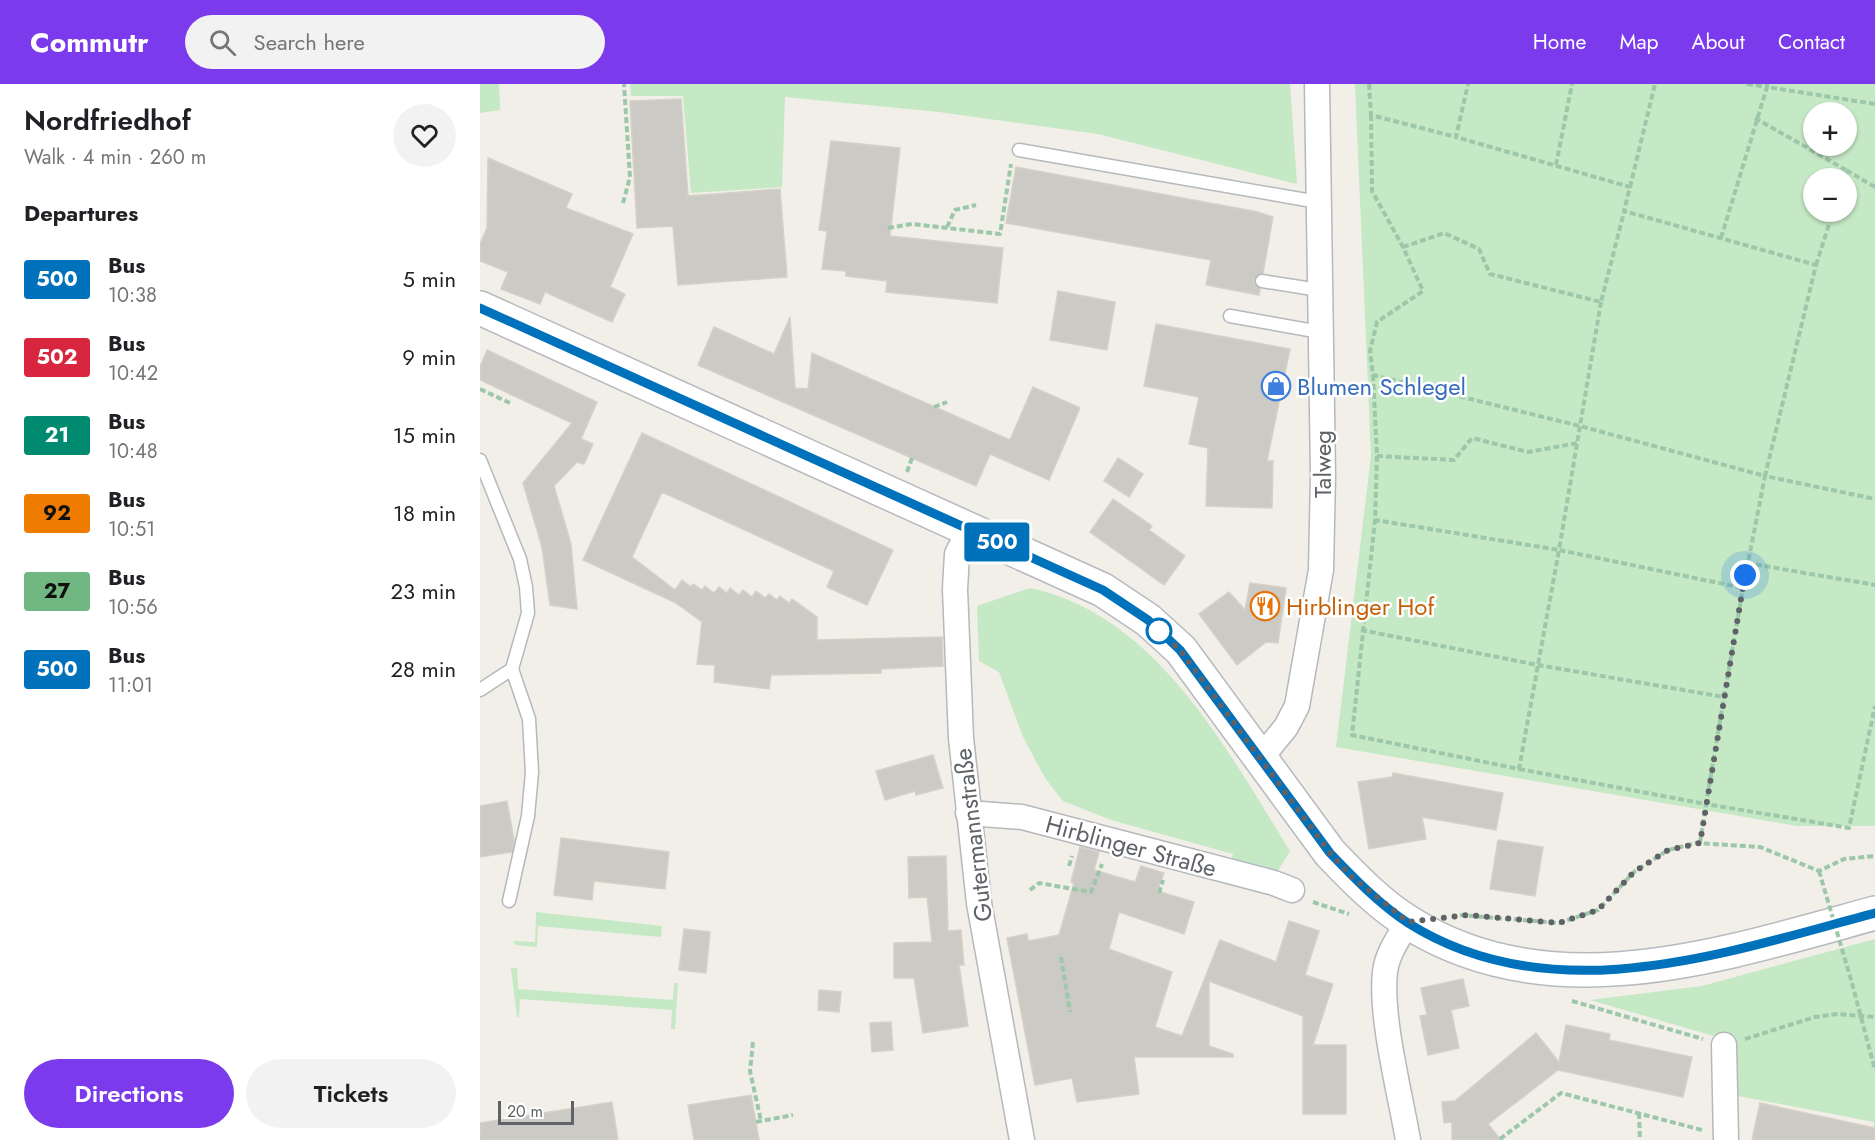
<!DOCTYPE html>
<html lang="en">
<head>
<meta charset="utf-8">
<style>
	body { margin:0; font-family:Jost,sans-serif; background:#f2f2f2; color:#202124; height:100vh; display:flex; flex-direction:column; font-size:22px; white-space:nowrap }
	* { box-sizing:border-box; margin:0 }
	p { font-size:20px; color:#757577 }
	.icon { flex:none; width:33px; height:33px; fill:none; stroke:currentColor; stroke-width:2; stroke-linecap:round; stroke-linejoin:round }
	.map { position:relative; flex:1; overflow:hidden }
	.panel { display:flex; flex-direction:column; background:#fff; width:480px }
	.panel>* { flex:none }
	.badge { padding:0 12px; border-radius:4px; font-size:21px; line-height:39px }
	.controls { position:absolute; left:1323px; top:18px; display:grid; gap:12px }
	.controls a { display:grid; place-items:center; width:54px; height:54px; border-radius:50%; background:#fff; box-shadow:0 2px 4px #0004; font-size:30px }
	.scale { position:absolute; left:18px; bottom:15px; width:76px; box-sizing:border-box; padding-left:6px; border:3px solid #5f6368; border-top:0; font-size:16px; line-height:21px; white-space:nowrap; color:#5f6368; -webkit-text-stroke:4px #fff; paint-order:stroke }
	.you { position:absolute; width:30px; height:30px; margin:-15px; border:4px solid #fff; border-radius:50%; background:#1a73e8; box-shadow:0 0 0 9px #1a73e833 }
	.map>.badge { position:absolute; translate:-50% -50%; box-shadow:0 0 0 3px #fff }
	h2 { padding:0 24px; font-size:22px; line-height:54px }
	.round { display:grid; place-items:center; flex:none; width:63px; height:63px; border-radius:32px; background:#f2f2f2 }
	.summary { display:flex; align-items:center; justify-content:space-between; height:102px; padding:0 24px }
	h1 { font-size:28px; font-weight:600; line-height:45px }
	.cta { display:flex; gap:12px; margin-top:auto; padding:12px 24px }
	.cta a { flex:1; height:69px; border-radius:36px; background:#7c3aed; color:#fff; font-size:24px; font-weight:600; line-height:69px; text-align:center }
	.cta a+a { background:#f2f2f2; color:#202124 }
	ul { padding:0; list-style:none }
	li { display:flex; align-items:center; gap:18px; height:78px; padding:0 24px }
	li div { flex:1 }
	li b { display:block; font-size:22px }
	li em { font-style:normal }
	li .badge { min-width:66px; font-weight:700; text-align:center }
	header { display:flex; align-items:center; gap:36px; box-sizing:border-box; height:84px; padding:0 30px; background:#7c3aed; color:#fff }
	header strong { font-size:28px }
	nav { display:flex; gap:33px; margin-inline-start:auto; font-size:21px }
	.search { width:420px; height:54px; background:#f2f2f2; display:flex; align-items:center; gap:15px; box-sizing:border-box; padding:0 21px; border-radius:33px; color:#757577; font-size:22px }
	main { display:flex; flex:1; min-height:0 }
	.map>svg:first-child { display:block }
	.green { fill:#c5e8c5; fill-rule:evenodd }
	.building { fill:#cccac5; stroke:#d6d1c6; stroke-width:1.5 }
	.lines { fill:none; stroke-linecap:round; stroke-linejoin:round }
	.lane-casing { stroke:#b5b8bc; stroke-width:15 }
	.street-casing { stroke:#b5b8bc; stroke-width:27 }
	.secondary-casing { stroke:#b6babf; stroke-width:36 }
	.path { stroke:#9cc7a9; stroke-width:4; stroke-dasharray:6 3; stroke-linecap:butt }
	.lane { stroke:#fff; stroke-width:12 }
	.street { stroke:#fff; stroke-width:24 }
	.secondary { stroke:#fff; stroke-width:33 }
	.path-bridge { stroke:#9cc7a9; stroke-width:4; stroke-dasharray:6 3; stroke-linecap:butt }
	.line-casing { stroke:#fff; stroke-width:14 }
	.line { stroke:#0072bc; stroke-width:9 }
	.walk { stroke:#5f6368; stroke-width:6; stroke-dasharray:0 10.8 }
	.stop-dot { fill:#fff; stroke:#0072bc; stroke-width:3 }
	.labels { text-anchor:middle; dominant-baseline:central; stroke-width:5; stroke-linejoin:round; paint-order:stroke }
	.shop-label { font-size:24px; fill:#366cbe; stroke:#fff; text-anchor:start }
	.street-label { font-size:24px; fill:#5f6368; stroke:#fff }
	.food-label { font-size:24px; fill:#c56008; stroke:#fff; text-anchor:start }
</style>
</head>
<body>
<header>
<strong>Commutr</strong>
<div class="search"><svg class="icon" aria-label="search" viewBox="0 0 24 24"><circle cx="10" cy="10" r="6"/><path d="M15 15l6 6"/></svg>Search here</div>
<nav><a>Home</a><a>Map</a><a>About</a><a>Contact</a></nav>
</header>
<main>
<section class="panel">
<div class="summary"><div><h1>Nordfriedhof</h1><p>Walk · 4 min · 260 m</p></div><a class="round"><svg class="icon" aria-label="heart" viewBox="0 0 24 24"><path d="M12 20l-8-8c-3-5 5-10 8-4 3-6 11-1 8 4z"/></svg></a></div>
<h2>Departures</h2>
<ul>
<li><span class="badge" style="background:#0072bc;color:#fff">500</span><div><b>Bus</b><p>10:38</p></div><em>5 min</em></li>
<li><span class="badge" style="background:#d7263d;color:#fff">502</span><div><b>Bus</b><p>10:42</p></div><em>9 min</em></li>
<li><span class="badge" style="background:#008b70;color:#fff">21</span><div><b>Bus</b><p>10:48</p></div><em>15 min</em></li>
<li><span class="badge" style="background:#ef7c00;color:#111">92</span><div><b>Bus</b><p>10:51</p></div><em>18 min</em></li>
<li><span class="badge" style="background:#70b782;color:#111">27</span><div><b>Bus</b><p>10:56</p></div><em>23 min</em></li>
<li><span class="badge" style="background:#0072bc;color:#fff">500</span><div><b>Bus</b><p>11:01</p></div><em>28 min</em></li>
</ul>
<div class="cta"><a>Directions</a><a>Tickets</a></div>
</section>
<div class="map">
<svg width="1395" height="1056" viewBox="0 0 1395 1056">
	<rect width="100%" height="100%" fill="#f1efe8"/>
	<!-- green -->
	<g class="green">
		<polygon points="0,0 19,0 20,26 0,29"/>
		<polygon points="150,0 810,0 817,100 618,50 459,28 305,13 302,103 211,109 203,12 151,12"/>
		<path d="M875 0H1395V742H1317L856 663 891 372ZM1334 28H1366V62H1334ZM1334 94H1366V128H1334Z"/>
		<path d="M550 504C677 531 747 666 810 767L797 788 751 777 753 770 631 736 583 717 565 694 543 653 519 588 499 577 497 522Z"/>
		<polygon points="56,828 182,842 181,853 58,842 57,863 36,861 33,857 55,858"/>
		<polygon points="1395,855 1395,1054 1392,1053 1394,1038 1253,1011 1244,955 1110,916 1222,902"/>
		<polygon points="31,884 37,884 38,905 193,916 194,899 198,899 195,945 191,945 192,926 40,915 39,933 37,933"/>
	</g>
	<!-- building -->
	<g class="building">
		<polygon points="201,15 208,112 300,105 307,193 198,201 193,142 157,144 150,17"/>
		<polygon points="351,57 420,64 410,152 523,164 517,219 406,208 407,197 366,192 366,187 342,185 347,147 339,146"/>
		<polygon points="8,74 92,110 86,124 153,150 130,203 145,210 132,238 65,208 60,220 21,205 28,188 0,177 0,160 7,144"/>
		<polygon points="536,83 778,128 793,133 783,189 774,195 775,200 780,205 779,211 726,201 731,176 526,139"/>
		<polygon points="578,207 635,218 627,266 570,256"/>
		<polygon points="310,233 315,304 328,305 332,269 530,356 553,303 600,324 569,396 510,370 496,402 218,281 234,243 294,270"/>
		<polygon points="676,240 810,265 787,377 793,377 792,424 726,422 728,364 709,360 719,313 664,302"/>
		<polygon points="7,266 117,318 101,355 113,360 104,380 97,378 74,402 91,460 97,525 70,521 62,463 43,399 92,339 0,296 0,283"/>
		<polygon points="162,349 413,466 387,521 347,503 354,487 182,408 152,473 195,506 202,496 211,503 213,500 222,506 225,502 234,509 239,503 247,509 250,504 259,511 263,506 272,513 276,507 285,514 289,510 297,516 300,512 309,519 312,515 337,533 337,556 462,553 463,582 401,585 401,589 291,591 289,605 234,598 235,581 217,580 222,538 196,519 103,476"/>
		<polygon points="638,374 663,390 649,413 624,397"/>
		<polygon points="633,415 672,442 669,446 705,472 684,501 610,448"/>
		<polygon points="770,499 806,504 798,559 786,558 757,581 719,530 749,508 765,526"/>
		<polygon points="453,671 463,704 436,711 435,707 405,716 396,687"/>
		<polygon points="913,689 1023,709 1016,746 942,733 946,755 889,765 878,698 912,693"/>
		<polygon points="27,717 34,756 32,768 0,773 0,722"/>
		<polygon points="81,754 189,768 185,805 114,797 112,816 74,811"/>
		<polygon points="1018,756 1063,763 1055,812 1010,805"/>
		<polygon points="600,763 619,768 614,786 655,798 661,782 684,789 677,807 714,818 704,850 639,828 629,865 692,888 675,943 702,952 740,856 796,878 809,837 839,847 825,891 853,900 833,961 866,961 866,1030 823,1030 823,932 729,897 729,962 753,970 753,973 654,973 659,1010 597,1018 592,994 555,1001 527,854 547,850 548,857 579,851 594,799 591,798"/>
		<polygon points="466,772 468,847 481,846 484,881 479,881 488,942 443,949 434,894 414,894 414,859 452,858 447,813 429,814 428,773"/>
		<polygon points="204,845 230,848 226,889 199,886"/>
		<polygon points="983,895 989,922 971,926 979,964 948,971 940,932 947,931 941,904"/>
		<polygon points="339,906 361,908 359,928 338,926"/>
		<polygon points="411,938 413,966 392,968 390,939"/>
		<polygon points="1086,941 1130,950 1129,956 1212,973 1203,1013 1078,986 1008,1040 1021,1056 972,1056 972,1038 964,1039 962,1018 975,1017 1056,949 1079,978"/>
		<polygon points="271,1011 279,1056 214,1056 208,1021"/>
		<polygon points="132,1018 138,1056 0,1056 0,1039"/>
		<polygon points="1280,1019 1395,1044 1395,1056 1272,1056"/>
	</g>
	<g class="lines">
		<!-- lane casing -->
		<g class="lane-casing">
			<g id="lane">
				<polyline points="539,66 838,118"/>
				<polyline points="782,197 839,206"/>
				<polyline points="750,232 840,248"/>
				<polyline points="0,376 40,475 46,503 48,529 32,585 0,606"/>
				<polyline points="29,817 48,732 52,688 49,635 32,585"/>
			</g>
		</g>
		<!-- street casing -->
		<g class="street-casing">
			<g id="street">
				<polyline points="489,446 477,470 475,505 481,654 499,819 542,1056"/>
				<polyline points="780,675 806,643 817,622 841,486 843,391 837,0"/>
				<polyline points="488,729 542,733 794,799 812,806"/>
				<path d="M928 838C919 853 907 870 905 888 900 933 920 1009 928 1056"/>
				<polyline points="1244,961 1246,1056"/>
			</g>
		</g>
		<!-- secondary casing -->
		<g class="secondary-casing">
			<path id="secondary" d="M0 224 623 506 668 536 701 566 850 769C874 794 899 820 928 838 1071 929 1245 870 1395 829"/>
		</g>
		<!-- path -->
		<g class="path">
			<polyline points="889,0 891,31 976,53 988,0"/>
			<polyline points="1267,0 1287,3 1287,0"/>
			<polyline points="891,31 892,107 923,163 943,207 897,238 890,267 893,291 1100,342 1285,392 1336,181 1144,127 1150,103 976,53"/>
			<polyline points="1275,34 1366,86"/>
			<polyline points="1076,81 1092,0"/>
			<polyline points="1363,94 1366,86 1395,103"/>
			<polyline points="1150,103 1175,0"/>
			<polyline points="143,119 150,93 144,0"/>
			<polyline points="467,143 475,126 496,121"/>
			<polyline points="408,144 432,140 520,150 531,80"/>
			<polyline points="1241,154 1287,3 1395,20"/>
			<polyline points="923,163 964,149 999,165 1010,190 1121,218 1144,128"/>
			<polyline points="1336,181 1353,128"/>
			<polyline points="1121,218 1079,466 1263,504 1285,392 1395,415"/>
			<polyline points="893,291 897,372 895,436 872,651 1039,685 1079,466 895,436"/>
			<polyline points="0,305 32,320"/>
			<polyline points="454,323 467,318"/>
			<polyline points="897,372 974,376 992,354 1048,368 1098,359"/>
			<polyline points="427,388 432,374"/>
			<polyline points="1267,479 1395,501"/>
			<polyline points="881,546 1058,581 1244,613 1263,504"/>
			<polyline points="1039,685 1226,720 1244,613"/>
			<polyline points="1220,759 1226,720 1369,744 1395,622"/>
			<polyline points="589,782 592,772"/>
			<polyline points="550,806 559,799 611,808 622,780"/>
			<polyline points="679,809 683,796"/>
			<polyline points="833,818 869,830"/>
			<polyline points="980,831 1079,839 1118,826 1154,788 1188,766 1216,759 1280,763 1339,787 1364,775 1395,772"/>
			<polyline points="581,873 590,928"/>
			<polyline points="1372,899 1395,986"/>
			<polyline points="1092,917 1223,955"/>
			<polyline points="1265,955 1335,933 1358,930 1395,933"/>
			<polyline points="273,958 270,987 281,1037"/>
			<polyline points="1159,1029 1160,1056"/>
			<polyline points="276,1038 313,1031"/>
			<polyline points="1020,1055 1081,1009 1222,1046"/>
		</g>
		<!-- lane -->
		<use href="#lane" class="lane"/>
		<!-- street -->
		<use href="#street" class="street"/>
		<!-- secondary -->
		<use href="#secondary" class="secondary"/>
		<!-- path-bridge -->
		<polyline class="path-bridge" points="1339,787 1372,899"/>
	</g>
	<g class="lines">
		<!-- line casing -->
		<g class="line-casing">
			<path id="line" d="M0 224 623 506 668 536 700 566 850 769C874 794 899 820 928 839 1072 930 1245 869 1395 829"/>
		</g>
		<!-- line -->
		<use href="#line" class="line"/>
		<!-- walk -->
		<polyline class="walk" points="679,547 700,566 850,769 873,794 928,838 987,831 1079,839 1118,826 1154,788 1188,766 1220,759 1265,491"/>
	</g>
	<!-- icons -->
	<defs>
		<g id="shop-ring" transform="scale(1.5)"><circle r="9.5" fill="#fff" stroke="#3f7fe0" stroke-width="1.5"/><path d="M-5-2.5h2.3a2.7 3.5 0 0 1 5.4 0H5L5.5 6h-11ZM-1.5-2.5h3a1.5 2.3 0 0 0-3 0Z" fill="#3f7fe0"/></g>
		<g id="restaurant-ring" transform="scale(1.5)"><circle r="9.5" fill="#fff" stroke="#e8710a" stroke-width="1.5"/><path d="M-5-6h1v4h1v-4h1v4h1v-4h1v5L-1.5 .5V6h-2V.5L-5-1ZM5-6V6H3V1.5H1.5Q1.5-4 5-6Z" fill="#e8710a"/></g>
	</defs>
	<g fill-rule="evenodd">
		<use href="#shop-ring" x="796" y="302"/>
		<use href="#restaurant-ring" x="785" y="522"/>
	</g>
	<!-- markers -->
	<circle class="stop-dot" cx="679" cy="547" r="12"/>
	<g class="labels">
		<!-- shop labels -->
		<g class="shop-label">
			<text x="817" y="302">Blumen Schlegel</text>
		</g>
		<!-- street labels -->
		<g class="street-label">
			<text transform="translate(842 380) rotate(-90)">Talweg</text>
			<text transform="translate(493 751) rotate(-97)">Gutermannstraße</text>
			<text transform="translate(651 762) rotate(15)">Hirblinger Straße</text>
		</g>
		<!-- food labels -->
		<g class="food-label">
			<text x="806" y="522">Hirblinger Hof</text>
		</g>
	</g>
</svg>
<div class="controls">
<a>+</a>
<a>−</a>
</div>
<div class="scale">20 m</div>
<div class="you" style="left:1265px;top:491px"></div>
<b class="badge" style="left:517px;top:458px;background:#0072bc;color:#fff">500</b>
</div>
</main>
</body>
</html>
